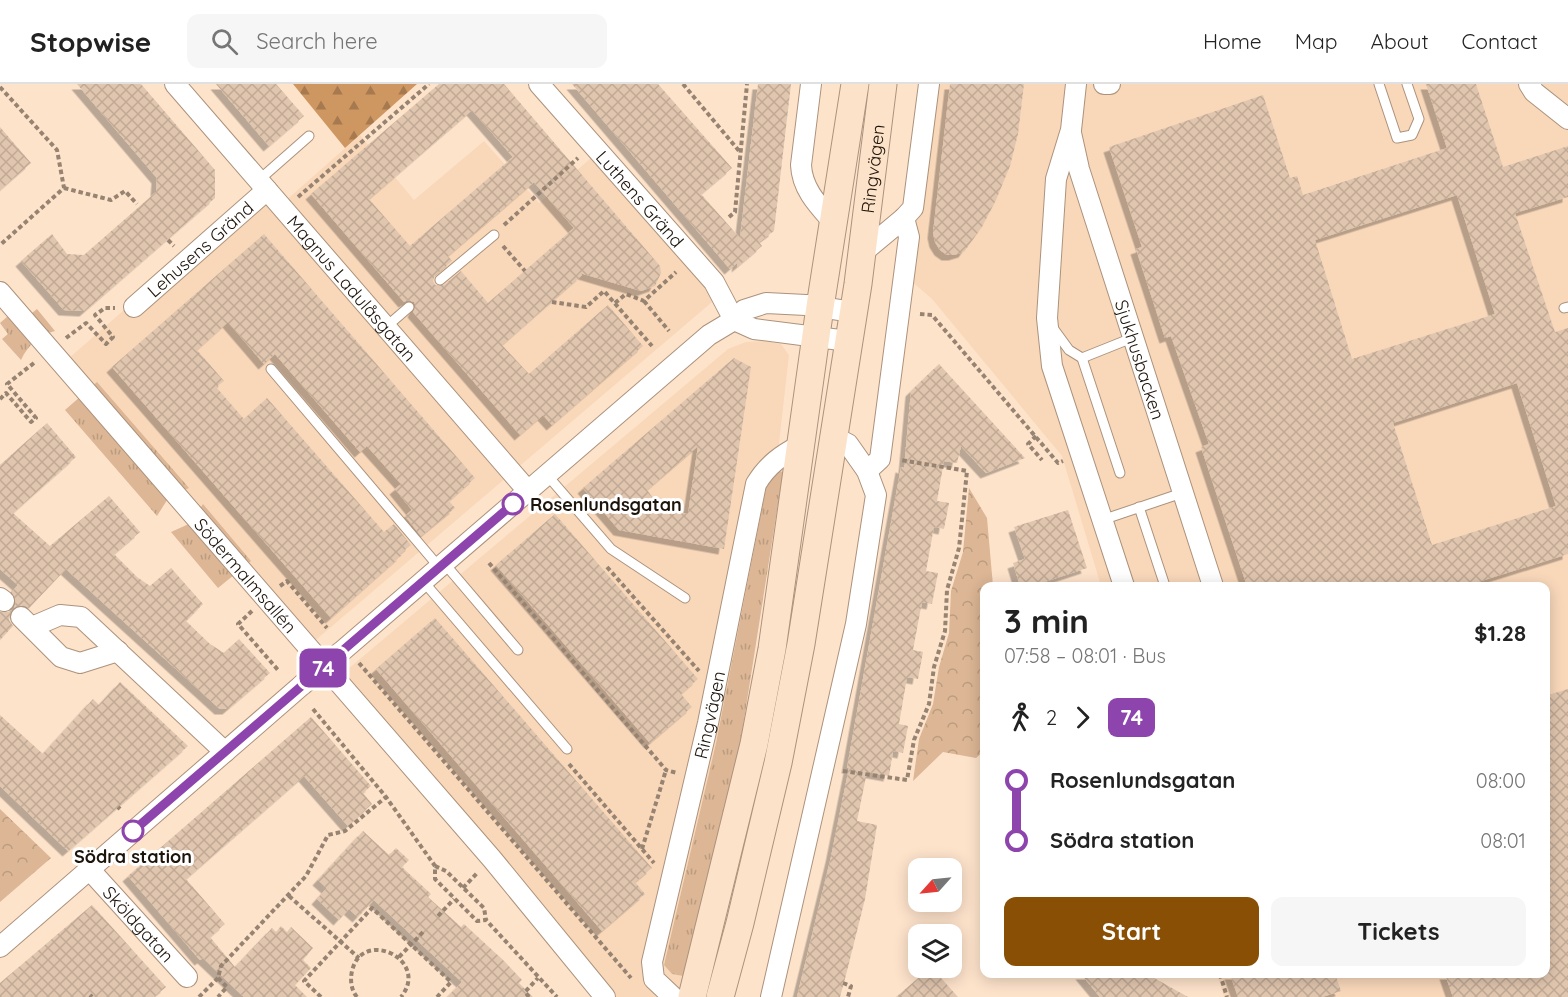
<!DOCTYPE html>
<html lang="en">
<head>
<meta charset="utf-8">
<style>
	body { margin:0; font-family:Quicksand,sans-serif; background:#f6f6f6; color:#222; height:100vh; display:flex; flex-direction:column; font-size:22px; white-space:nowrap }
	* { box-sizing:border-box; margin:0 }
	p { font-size:20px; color:#767676 }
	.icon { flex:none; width:33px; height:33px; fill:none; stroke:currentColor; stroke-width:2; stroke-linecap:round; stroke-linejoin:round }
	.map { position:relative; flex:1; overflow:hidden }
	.details { position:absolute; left:980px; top:498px; width:570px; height:396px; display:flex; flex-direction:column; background:#fff; border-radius:12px; box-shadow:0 3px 15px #0003 }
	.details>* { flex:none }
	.badge { padding:0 12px; border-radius:9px; font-size:21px; line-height:39px }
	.needle { width:39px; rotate:243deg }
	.buttons { position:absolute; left:908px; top:774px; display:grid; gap:12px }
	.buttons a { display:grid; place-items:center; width:54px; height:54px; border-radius:12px; background:#fff; box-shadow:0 3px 15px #0003; font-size:30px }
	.map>.badge { position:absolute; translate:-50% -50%; box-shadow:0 0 0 3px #fff }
	.legs { display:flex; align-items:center; gap:9px; height:66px; padding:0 24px; font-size:20px }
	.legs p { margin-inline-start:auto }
	.headline { display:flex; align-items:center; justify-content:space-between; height:102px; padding:0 24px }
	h1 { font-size:33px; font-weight:700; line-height:45px }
	.cta { display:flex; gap:12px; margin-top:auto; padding:12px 24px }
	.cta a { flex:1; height:69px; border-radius:12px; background:#884f05; color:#fff; font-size:24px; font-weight:700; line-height:69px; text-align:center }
	.cta a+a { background:#f6f6f6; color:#222 }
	ul { padding:0 24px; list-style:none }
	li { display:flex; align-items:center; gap:21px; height:60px; font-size:22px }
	li i { display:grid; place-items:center; width:9px; height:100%; margin:0 8px; background:currentColor }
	li i::after { content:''; width:15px; height:15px; margin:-8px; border:4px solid; border-radius:50%; background:#fff }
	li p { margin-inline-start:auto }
	li:first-child i { background:linear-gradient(#0000 50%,currentColor 0) }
	li:last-child i { background:linear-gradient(currentColor 50%,#0000 0) }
	header { display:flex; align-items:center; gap:36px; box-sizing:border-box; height:84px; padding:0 30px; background:#fff; border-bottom:2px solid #e0e0e0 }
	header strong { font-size:28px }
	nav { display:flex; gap:33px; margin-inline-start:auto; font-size:21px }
	.search { width:420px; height:54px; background:#f6f6f6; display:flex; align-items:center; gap:15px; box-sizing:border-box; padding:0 21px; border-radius:12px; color:#767676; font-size:22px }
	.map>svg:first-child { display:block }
	.built { fill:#f9d8ba }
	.grass { fill:url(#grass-tufts) }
	.forest { fill:url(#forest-firs) }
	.park { fill:url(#park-crowns) }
	.building { fill:url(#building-cross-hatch); fill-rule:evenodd; filter:url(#shadow) }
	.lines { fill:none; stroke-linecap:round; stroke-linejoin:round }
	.lane-casing { stroke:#ac927c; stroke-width:11 }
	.street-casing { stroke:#ac927c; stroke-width:22 }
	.secondary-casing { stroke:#ac927c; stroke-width:29 }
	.path { stroke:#968372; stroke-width:4; stroke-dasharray:4.5 3; stroke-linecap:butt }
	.lane { stroke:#fff; stroke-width:9 }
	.street { stroke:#fff; stroke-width:20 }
	.secondary { stroke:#fce2c8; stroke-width:27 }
	.street-bridge-casing { stroke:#ac927c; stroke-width:22; stroke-linecap:butt }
	.street-bridge { stroke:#fff; stroke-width:20 }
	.line-1-casing { stroke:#fff; stroke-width:14 }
	.line-1 { stroke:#8e44ad; stroke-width:9 }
	.stop-1-dot { fill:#fff; stroke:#8e44ad; stroke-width:3 }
	.labels { text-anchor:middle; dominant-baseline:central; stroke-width:6; stroke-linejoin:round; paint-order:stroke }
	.street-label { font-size:18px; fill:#1c130b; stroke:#fff }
	.stop-label { font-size:18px; font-weight:bold; fill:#1c130b; stroke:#fff; text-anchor:start }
</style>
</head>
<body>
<header>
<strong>Stopwise</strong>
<div class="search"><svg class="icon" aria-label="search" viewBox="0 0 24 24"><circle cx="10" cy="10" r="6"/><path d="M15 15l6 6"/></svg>Search here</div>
<nav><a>Home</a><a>Map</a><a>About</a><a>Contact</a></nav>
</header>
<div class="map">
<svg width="1568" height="913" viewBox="0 0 1568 913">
	<defs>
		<pattern id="grass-tufts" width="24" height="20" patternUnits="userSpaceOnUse" patternTransform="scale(1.5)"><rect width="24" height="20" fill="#dcb695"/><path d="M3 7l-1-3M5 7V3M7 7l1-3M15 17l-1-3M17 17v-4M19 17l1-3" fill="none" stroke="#bc9c7f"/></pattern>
		<pattern id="forest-firs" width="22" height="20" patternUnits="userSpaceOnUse" patternTransform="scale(1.5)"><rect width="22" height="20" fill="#ce9661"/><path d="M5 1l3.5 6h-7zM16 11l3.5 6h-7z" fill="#a6794e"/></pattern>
		<pattern id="park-crowns" width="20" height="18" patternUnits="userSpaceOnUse" patternTransform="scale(1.5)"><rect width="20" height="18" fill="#dcb695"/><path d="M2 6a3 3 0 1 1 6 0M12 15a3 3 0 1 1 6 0" fill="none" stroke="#bc9c7f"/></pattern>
		<pattern id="building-cross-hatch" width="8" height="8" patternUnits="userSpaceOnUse" patternTransform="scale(1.5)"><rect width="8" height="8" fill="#e1c6af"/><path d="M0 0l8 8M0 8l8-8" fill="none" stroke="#c0a995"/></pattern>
		<filter id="shadow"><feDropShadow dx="-5.5" dy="5.5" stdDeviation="0" flood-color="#0004"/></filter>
	</defs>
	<rect width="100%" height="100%" fill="#fee3cb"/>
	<!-- built -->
	<g class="built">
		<polygon points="919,0 1568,0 1568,913 1224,913 1217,890 1545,890 1545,502 1101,502 1062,372 932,215 896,184"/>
		<polygon points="360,51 414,116 484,57 539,119 598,68 718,213 310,561 61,281 267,101 284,118"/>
		<polygon points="763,257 781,260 789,271 776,386 767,399 716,659 664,881 672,890 683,892 678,913 611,913 335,596 728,265 746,258"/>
	</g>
	<!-- grass -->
	<g class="grass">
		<path d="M23 219 32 229 37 225 55 247C39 251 28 261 21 276L2 255 8 250 0 239Z"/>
		<polygon points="97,298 189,404 169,413 157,432 65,326"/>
		<polygon points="776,386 783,388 740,661 683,892 672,890 664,881 716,659 767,399"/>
		<polygon points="203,420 251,477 218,504 171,448 191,439"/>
	</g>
	<!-- forest -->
	<polygon class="forest" points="293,0 417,0 345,64"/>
	<!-- park -->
	<g class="park">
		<polygon points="969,404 987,434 993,502 984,502 984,667 976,674 943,668 913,697 919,655 933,620 939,583 949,549 951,507 963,468"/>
		<polygon points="0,725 51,774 0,818"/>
	</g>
	<!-- building -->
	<g class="building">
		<polygon points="77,0 141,0 215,86 215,114 85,227 64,226 21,177 52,150 67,170 84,171 156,108 157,94"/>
		<polygon points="216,0 276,0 304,32 269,62"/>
		<path d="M439 0H504L660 182 661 189 655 202 641 207 580 189 582 191 502 261 529 290 608 221 643 262 552 341 543 331 520 351 413 228 416 222 414 218 408 216 404 218 311 110ZM472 26 513 73 410 162 369 115ZM534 98 574 144 488 219 461 187 444 201H435L433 197 435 191 452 177 448 172Z"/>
		<polygon points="572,0 658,0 732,84 701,110 740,154 758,0 791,0 774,147 759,158 762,162 737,183 738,178 730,185"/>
		<polygon points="950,0 1024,0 1018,50 1010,82 996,116 982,143 964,168 954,171 947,171 940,166 935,158 933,149"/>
		<path d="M1426 0H1476L1503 83 1568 62V113L1515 129 1555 248 1568 244V470L1465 502H1247L1201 363 1209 360 1171 252 1165 254 1136 165 1142 163 1109 63 1263 11 1290 94 1297 92 1303 111 1447 64ZM1457 111 1495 230 1352 275 1315 156ZM1517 299 1556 422 1432 461 1393 339Z"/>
		<polygon points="0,43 31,79 0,106"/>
		<polygon points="264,150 475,394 449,417 455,424 421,452 405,432 412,426 395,405 401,400 367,362 360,368 275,270 264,280 228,238 197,266 224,297 216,303 244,335 267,314 384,448 394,440 411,461 400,470 402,471 331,534 112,283"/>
		<path d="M734 274 751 283 724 465 619 446 583 404ZM698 362 688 430 662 426 647 406Z"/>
		<polygon points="939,280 1025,374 986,389 961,362 957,379 944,377 937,417 949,419 944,445 934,443 926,487 938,489 932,520 922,518 913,566 923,568 918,595 907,593 899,640 908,642 903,669 893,667 889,692 867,688 857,737 877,741 865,815 846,891 840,913 797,913 831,773 849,684 847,684 901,383 904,384 911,307"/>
		<polygon points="47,339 76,373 13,429 50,462 109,412 140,448 114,470 137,493 150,502 171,484 203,520 186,537 210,560 224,569 239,555 270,589 228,625 220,625 66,485 29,524 24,521 14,524 16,518 12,508 18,501 0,485 0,381"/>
		<polygon points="1068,426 1087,484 1032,502 1020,502 1013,479 1025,475 1014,443"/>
		<polygon points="555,430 698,595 681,610 692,623 650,659 496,481"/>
		<polygon points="12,526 9,536 13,542 0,556 0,528 8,528"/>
		<polygon points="435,534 652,784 635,798 645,810 602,847 376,585"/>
		<polygon points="120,598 188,662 68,767 0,702 0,631 43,670 93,615 99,621"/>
		<polygon points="1568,605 1568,913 1453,913 1445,890 1545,890 1545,612"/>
		<polygon points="311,633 371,702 363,709 372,720 348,742 304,692 186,795 225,840 210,853 235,883 272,844 276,848 281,842 287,848 291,843 313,864 303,876 311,884 295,901 307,913 244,913 203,874 200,876 128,792"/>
		<polygon points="363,747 389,771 396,764 409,776 402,783 431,810 428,813 461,843 464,840 503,876 522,896 519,899 533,913 447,913 462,898 374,816 358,833 349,825 339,836 317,815 327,804 318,796"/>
		<polygon points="92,821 166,903 154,913 0,913 0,899"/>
		<polygon points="930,884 932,884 958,913 896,913"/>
		<polygon points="1081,890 1147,890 1188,913 1100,913"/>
		<polygon points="1230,890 1335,890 1341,907 1322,913 1238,913"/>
	</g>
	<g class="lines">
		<!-- lane casing -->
		<g class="lane-casing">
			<g id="lane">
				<polyline points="1379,0 1397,54 1412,51 1419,35 1407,0"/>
				<polyline points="259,96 309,52"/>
				<polyline points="440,196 494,151"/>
				<polyline points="1564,224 1568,223"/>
				<polyline points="387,242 409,223"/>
				<polyline points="1053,244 1069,266 1082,274 1132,254"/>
				<polyline points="1082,274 1120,389"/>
				<polyline points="271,285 439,483"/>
				<polyline points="547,391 611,465 685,514"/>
				<polyline points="1139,423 1165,502"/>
				<polyline points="1102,436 1182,409"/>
				<polyline points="444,479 518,566"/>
				<polyline points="423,497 567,665"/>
			</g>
		</g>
		<!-- street casing -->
		<g class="street-casing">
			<g id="street">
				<path id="s1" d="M175 0 528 407"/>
				<path id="s2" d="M539 0 714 198 734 236"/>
				<path d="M811 0 801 81C802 105 818 121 834 139"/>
				<polyline points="1076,0 1071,46 1056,95 1047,234 1052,282 1124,502"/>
				<polyline points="1104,0 1110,0"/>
				<polyline points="1529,0 1534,8 1568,35"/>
				<path id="s3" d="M1071 49 1079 85 1213 502"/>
				<polyline points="862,169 904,134 913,124 929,0"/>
				<path id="s4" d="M0 208 492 775 605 913"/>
				<path id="s5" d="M134 223 267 106"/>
				<polyline points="734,236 754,245 848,257"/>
				<polyline points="867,387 880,375 909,153 904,134"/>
				<polyline points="0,514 4,517"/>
				<polyline points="21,533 61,573 80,579 118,567"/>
				<polyline points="32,543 60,531 81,533 225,668"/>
				<polyline points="341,568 709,251 734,236 744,226 766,219 806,221 853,228"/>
				<path id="s6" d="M89 785 187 893"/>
				<polyline points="0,863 302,601"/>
				<path id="s7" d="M673 913 654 895 652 878 708 639 756 400C768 380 782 371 802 360"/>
				<polyline points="771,913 856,540 876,411 867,387 848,360 834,353"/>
			</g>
		</g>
		<!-- secondary casing -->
		<g class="secondary-casing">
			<g id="secondary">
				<polyline points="692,913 754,660 772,565 820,223 855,0"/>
				<path id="s8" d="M720 913 740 839 778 679 801 560 858 200 883 0"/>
			</g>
		</g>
		<!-- path -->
		<g class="path">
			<polyline points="683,0 740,68"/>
			<polyline points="0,3 57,66 64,104 0,161"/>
			<polyline points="64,104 111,116 125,107 137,120"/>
			<polyline points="298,113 429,0"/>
			<polyline points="729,133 735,128 747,0"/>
			<polyline points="504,141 578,74"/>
			<polyline points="168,156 174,162"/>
			<polyline points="503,162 525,187"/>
			<polyline points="644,217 669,247"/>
			<polyline points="552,218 586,223 604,207 652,262"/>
			<polyline points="615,219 626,210 644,217 676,188"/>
			<polyline points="920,230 932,231 1058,379 1063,377"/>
			<polyline points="66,254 86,239 106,260 113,253 95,231 105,224 115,224"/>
			<polyline points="0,315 6,309 31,338 36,334 7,300 34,279"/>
			<polyline points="1036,352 1028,360 1042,376"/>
			<polyline points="489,479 666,686 677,689"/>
			<polyline points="607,483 699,587"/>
			<polyline points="280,502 287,497 327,544"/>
			<polyline points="252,527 238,540 278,586"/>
			<polyline points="359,579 631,894"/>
			<polyline points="313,625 386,713 435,782 435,795 477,837 486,836 557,913"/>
			<polyline points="569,680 654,779"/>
			<polyline points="843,687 907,696 914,656 929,620 934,583 945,547 947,506 959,464 967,387 901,376"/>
			<polyline points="118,723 120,725"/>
			<polyline points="642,765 666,686"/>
			<polyline points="435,782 446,787 484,824 486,836"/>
			<polyline points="463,804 478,788"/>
			<polyline points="289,812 359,874"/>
			<polyline points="438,832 454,815"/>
			<polyline points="399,873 424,847"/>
			<polyline points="1220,890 1227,913"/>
			<polyline points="218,894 227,903 218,913"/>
			<polyline points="843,899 851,902 848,913"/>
			<polyline points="90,911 92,913"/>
			<polyline points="199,913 218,894 221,882 306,792 328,751 345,747 386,713"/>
			<polyline points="321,913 304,897 372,824 451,898 437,913"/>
			<path d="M357 913C351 906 350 896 352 887 362 843 431 876 401 913"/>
			<polyline points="529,913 525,908 538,894"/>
		</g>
		<!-- lane -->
		<use href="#lane" class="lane"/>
		<!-- street -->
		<use href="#street" class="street"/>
		<!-- secondary -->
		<use href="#secondary" class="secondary"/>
		<!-- street-bridge casing -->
		<g class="street-bridge-casing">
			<polyline id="street-bridge" points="302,601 341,568"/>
		</g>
		<!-- street-bridge -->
		<use href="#street-bridge" class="street-bridge"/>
	</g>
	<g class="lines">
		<!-- line-1 casing -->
		<g class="line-1-casing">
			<polyline id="line-1" points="133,747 513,420"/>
		</g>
		<!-- line-1 -->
		<use href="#line-1" class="line-1"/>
	</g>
	<!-- markers -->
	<g class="stop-1-dot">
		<circle cx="513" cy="420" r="10"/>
		<circle cx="133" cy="747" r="10"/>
	</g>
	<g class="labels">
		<!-- street labels -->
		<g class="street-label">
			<text stroke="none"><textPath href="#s8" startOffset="843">Ringvägen</textPath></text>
			<text stroke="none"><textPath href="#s2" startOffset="153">Luthens Gränd</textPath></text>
			<text stroke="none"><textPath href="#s5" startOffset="88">Lehusens Gränd</textPath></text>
			<text stroke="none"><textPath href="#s1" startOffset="270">Magnus Ladulåsgatan</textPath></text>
			<text stroke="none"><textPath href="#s3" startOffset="237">Sjukhusbacken</textPath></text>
			<text stroke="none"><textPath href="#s4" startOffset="375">Södermalmsallén</textPath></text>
			<text stroke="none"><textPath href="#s7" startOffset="297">Ringvägen</textPath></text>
			<text stroke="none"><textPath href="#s6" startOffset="74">Sköldgatan</textPath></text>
		</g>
		<!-- stop labels -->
		<g class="stop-label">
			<text x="530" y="420">Rosenlundsgatan</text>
			<text x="133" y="772" text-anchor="middle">Södra station</text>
		</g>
	</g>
</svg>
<div class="buttons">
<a><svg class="needle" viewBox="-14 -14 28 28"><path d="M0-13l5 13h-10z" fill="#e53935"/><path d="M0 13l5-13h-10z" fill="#767676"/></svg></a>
<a><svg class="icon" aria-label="layers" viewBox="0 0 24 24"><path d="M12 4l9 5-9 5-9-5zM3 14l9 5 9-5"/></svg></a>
</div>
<b class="badge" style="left:323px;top:584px;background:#8e44ad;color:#fff">74</b>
<section class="details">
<div class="headline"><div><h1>3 min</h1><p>07:58 – 08:01 · Bus</p></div><b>$1.28</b></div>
<div class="legs"><svg class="icon" aria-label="walk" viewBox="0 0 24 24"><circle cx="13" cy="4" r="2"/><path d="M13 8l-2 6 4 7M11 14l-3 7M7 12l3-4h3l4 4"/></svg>2<svg class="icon" aria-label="forward" viewBox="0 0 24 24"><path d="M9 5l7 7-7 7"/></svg><b class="badge" style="background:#8e44ad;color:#fff">74</b></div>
<ul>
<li><i style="color:#8e44ad"></i><b>Rosenlundsgatan</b><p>08:00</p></li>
<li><i style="color:#8e44ad"></i><b>Södra station</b><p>08:01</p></li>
</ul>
<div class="cta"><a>Start</a><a>Tickets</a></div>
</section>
</div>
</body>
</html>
